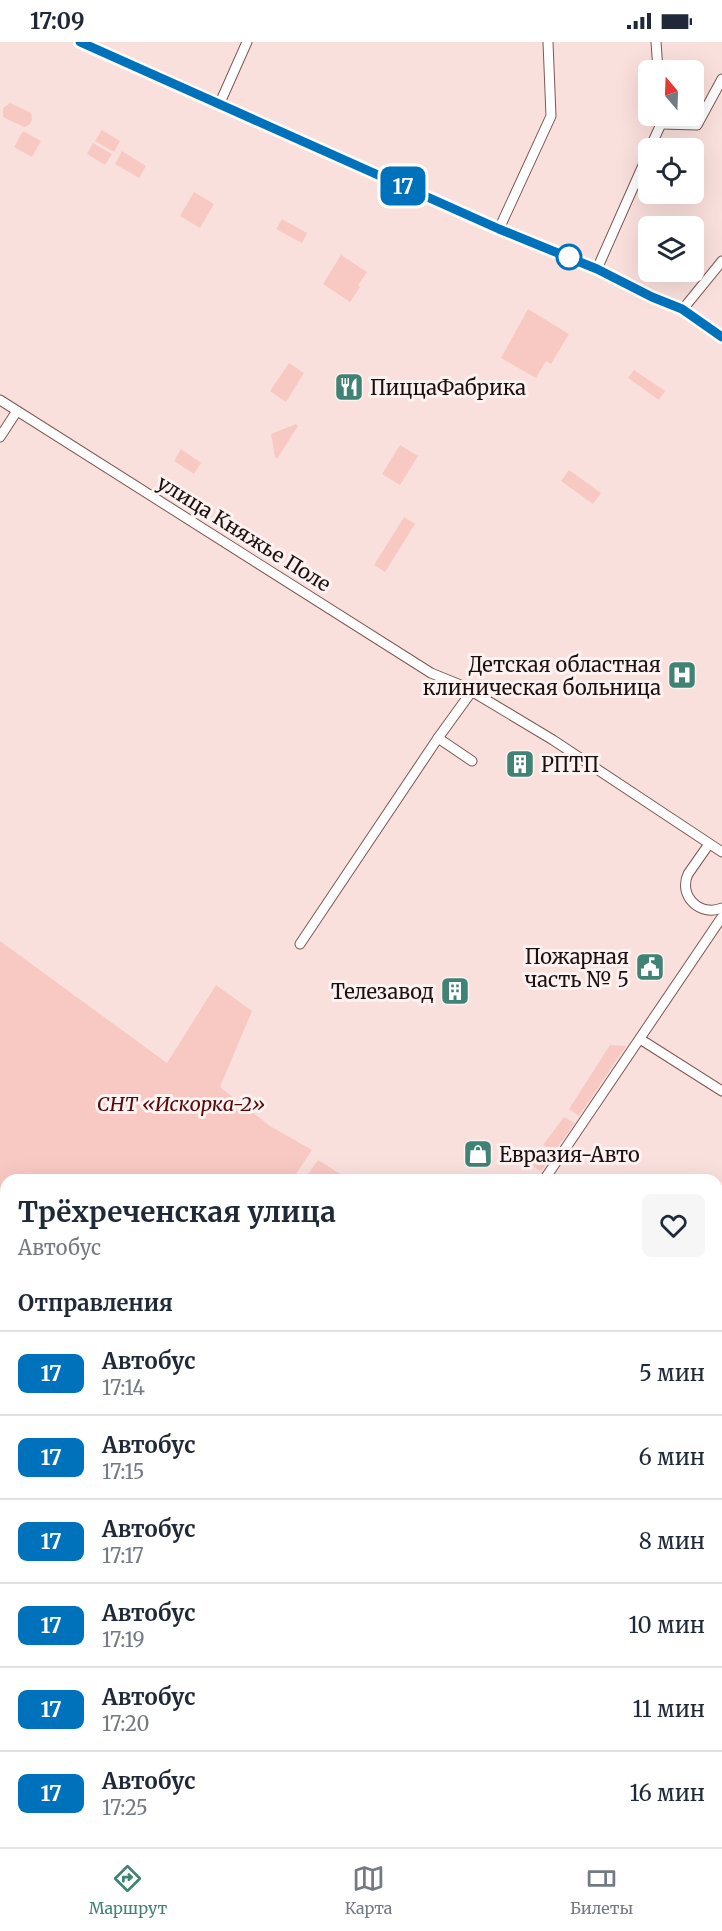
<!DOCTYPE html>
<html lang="ru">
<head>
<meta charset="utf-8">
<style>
	body { margin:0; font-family:Merriweather,serif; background:#f6f6f7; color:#1f2937; height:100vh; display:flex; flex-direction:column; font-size:22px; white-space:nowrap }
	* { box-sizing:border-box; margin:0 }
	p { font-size:20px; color:#747a83 }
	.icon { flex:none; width:33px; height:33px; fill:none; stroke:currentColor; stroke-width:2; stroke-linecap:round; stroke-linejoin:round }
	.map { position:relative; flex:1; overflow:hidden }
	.drawer { position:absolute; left:0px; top:1132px; width:723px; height:674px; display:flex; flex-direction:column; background:#fff; border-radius:18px 18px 0 0; box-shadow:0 6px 24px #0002 }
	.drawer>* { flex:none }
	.badge { padding:0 12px; border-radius:9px; font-size:21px; line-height:39px }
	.needle { width:39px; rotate:341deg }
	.controls { position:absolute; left:638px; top:18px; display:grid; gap:12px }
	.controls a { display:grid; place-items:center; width:66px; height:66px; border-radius:9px; background:#fff; box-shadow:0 6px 24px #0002; font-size:30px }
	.map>.badge { position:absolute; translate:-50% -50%; box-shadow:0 0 0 3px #fff }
	h2 { padding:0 18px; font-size:22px; line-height:54px }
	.round { display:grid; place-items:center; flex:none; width:63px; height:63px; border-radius:9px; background:#f6f6f7 }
	.summary { display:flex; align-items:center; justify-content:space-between; height:102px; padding:0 18px }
	h1 { font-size:28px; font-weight:700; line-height:45px }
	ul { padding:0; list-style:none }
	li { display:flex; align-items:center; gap:18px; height:84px; padding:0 18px; border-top:2px solid #e0e1e3 }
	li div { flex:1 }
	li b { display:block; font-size:22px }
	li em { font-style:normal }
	li .badge { min-width:66px; font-weight:700; text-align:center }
	.status { display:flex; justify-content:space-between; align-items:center; height:42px; padding:0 30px; background:#fff; direction:ltr }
	.status svg { height:16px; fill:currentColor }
	.dock { display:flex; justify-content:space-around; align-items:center; height:84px; border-top:2px solid #e0e1e3; background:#fff; font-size:16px; color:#747a83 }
	.dock a { display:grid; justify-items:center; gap:3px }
	.dock .on { color:#408274 }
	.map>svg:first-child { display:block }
	.green { fill:#f8c9c2 }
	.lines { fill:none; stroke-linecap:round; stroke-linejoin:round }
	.minor-casing { stroke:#7c5853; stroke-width:11 }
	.minor { stroke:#fff; stroke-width:9 }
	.line-casing { stroke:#fff; stroke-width:14 }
	.line { stroke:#0072bc; stroke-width:9 }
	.stop-dot { fill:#fff; stroke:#0072bc; stroke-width:3 }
	.labels { text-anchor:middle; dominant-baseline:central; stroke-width:6; stroke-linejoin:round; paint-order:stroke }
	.poi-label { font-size:20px; fill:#1e100e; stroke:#fbf2f1; text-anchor:start }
	.street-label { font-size:20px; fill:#1e100e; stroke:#fbf2f1 }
	.park-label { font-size:20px; font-style:italic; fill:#570908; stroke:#fbf2f1 }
</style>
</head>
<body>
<div class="status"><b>17:09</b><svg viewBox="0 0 49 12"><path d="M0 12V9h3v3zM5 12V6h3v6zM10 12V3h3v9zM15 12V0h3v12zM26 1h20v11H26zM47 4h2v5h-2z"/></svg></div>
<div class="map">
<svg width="722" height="1805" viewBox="0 0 722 1805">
	<rect width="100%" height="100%" fill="#fae0dc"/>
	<!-- green -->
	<g class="green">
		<polygon points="10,61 31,71 32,78 29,83 24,85 3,75 3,66"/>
		<polygon points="102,88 120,99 114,110 95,99"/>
		<polygon points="23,89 41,99 32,115 14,105"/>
		<polygon points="93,101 112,112 105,123 87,112"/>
		<polygon points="122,109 146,124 139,136 115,122"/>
		<polygon points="194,150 214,162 200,186 180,174"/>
		<polygon points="282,177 307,191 302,201 276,187"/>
		<polygon points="341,213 367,230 358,243 360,245 350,260 323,242"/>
		<polygon points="528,267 569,292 551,322 546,319 536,336 501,316"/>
		<polygon points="289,321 304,331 286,360 270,349"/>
		<polygon points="634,328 665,349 659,358 628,336"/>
		<polygon points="296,382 298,384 277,417 275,415 271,392"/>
		<polygon points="400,403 418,414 400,443 382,432"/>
		<polygon points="181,407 201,421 194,432 174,419"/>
		<polygon points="569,428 601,451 593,462 561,439"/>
		<polygon points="404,475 415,482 385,530 374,523"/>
		<polygon points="0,899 167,1021 216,943 252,969 220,1045 270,1084 312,1108 292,1138 6,1138 6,1392 0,1388"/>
		<polygon points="610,1003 626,1004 579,1074 569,1067"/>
		<polygon points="564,1075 575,1081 554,1110 543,1103"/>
		<polygon points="541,1108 552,1114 542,1128 538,1128 531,1122"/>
		<polygon points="318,1118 350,1138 304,1138"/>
		<polygon points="717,1516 722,1519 722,1774 717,1771 717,1696 719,1692 717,1690"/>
	</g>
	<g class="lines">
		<!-- minor casing -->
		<g class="minor-casing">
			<g id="minor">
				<polyline points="80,0 499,187 597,227 652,255 683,267 722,295"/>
				<polyline points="656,0 658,28"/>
				<polyline points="219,63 247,0"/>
				<polyline points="661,82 697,83 722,37"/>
				<polyline points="650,106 661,82 661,74"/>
				<polyline points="499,187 551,74 548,0"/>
				<polyline points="597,227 648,112"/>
				<polyline points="683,267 722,219"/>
				<polyline points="0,358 431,631 463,644 553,698 722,810"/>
				<polyline points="0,395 17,369"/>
				<polyline points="438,696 472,719"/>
				<path d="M709 802 688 832C678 854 700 875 722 866"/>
				<polyline points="300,902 438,696 472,649"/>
				<polyline points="640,997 722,1049"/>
				<polyline points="544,1138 722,875"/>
				<polyline points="717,1351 722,1344"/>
				<polyline points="717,1358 722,1361"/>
				<polyline points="0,1406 6,1410"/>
				<polyline points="717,1465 722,1469"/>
				<polyline points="600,1800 608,1805"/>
			</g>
		</g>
		<!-- minor -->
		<use href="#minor" class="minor"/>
	</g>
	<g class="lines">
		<!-- line casing -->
		<g class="line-casing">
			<polyline id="line" points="80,0 499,187 597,227 652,255 682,267 722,295"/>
		</g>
		<!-- line -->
		<use href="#line" class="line"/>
	</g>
	<!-- icons -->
	<defs>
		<g id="restaurant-square" transform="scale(1.5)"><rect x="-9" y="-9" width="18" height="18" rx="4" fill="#408274" stroke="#fbf2f1"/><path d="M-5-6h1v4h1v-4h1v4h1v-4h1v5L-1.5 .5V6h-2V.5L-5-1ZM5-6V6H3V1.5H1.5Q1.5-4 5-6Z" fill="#fff"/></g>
		<g id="hospital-square" transform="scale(1.5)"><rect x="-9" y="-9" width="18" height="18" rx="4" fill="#408274" stroke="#fbf2f1"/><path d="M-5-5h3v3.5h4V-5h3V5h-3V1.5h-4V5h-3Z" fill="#fff"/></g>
		<g id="building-square" transform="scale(1.5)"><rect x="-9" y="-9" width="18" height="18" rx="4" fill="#408274" stroke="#fbf2f1"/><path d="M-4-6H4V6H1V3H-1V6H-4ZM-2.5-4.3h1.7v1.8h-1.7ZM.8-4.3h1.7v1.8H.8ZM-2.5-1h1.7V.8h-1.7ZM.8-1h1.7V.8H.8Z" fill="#fff"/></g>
		<g id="civic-square" transform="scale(1.5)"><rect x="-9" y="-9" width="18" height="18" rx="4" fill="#408274" stroke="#fbf2f1"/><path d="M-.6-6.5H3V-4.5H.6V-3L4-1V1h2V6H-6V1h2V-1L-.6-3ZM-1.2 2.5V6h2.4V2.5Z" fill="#fff"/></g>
		<g id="shop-square" transform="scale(1.5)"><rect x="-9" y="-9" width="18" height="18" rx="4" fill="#408274" stroke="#fbf2f1"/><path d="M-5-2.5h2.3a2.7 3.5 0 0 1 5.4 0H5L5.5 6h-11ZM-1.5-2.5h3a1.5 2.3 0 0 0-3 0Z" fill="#fff"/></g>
	</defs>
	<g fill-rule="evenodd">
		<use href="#restaurant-square" x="349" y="345"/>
		<use href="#hospital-square" x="682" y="633"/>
		<use href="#building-square" x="520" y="722"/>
		<use href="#civic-square" x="650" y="925"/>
		<use href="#building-square" x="455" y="949"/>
		<use href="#shop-square" x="478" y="1112"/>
	</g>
	<!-- markers -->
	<circle class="stop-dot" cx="569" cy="215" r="12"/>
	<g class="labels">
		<!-- poi labels -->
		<g class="poi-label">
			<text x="370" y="345">ПиццаФабрика</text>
			<text x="661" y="622" text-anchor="end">Детская областная<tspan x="661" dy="23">клиническая больница</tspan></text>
			<text x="541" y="722">РПТП</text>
			<text x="629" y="914" text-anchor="end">Пожарная<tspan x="629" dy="23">часть № 5</tspan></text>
			<text x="434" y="949" text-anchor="end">Телезавод</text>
			<text x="499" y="1112">Евразия-Авто</text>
		</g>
		<!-- street labels -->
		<g class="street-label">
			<text transform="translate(244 491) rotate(32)">улица Княжье Поле</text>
		</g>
		<!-- park labels -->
		<g class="park-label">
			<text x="181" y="1061">СНТ «Искорка-2»</text>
		</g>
	</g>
</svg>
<div class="controls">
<a><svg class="needle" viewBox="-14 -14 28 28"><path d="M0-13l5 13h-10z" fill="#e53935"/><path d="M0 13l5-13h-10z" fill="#747a83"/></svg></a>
<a><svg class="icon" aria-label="locate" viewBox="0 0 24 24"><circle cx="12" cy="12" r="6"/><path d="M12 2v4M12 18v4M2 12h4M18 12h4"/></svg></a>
<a><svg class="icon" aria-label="layers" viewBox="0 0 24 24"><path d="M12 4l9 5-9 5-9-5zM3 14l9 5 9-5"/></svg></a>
</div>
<b class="badge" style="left:403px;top:144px;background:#0072bc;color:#fff">17</b>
<section class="drawer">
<div class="summary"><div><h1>Трёхреченская улица</h1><p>Автобус</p></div><a class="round"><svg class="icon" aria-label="heart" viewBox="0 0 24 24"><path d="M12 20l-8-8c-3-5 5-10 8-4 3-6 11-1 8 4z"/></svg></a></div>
<h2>Отправления</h2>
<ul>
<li><span class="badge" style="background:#0072bc;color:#fff">17</span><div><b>Автобус</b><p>17:14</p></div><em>5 мин</em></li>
<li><span class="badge" style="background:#0072bc;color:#fff">17</span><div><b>Автобус</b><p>17:15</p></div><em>6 мин</em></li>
<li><span class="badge" style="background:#0072bc;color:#fff">17</span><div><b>Автобус</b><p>17:17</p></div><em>8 мин</em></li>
<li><span class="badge" style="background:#0072bc;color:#fff">17</span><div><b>Автобус</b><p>17:19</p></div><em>10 мин</em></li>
<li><span class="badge" style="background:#0072bc;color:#fff">17</span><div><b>Автобус</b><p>17:20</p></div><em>11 мин</em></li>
<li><span class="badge" style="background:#0072bc;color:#fff">17</span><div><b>Автобус</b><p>17:25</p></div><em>16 мин</em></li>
</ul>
</section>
</div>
<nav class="dock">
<a class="on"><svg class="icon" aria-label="directions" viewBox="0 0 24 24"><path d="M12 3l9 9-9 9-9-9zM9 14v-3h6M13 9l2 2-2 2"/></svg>Маршрут</a>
<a><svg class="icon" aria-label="map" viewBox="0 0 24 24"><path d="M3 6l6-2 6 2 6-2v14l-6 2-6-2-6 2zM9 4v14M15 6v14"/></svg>Карта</a>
<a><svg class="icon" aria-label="tickets" viewBox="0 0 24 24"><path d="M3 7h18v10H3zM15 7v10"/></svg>Билеты</a>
</nav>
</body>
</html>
